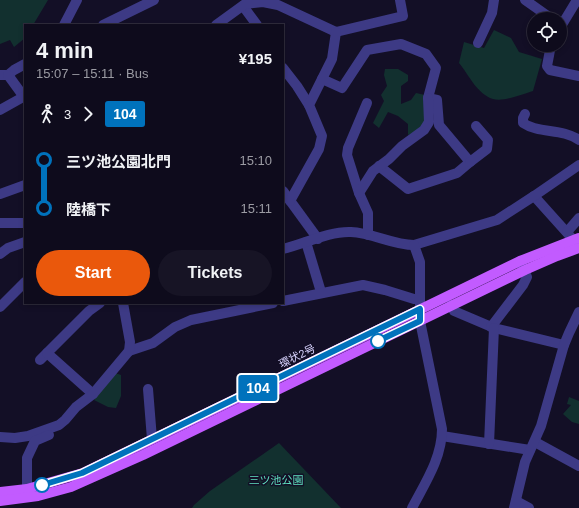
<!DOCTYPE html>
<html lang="en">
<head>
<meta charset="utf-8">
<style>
	body { margin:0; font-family:Helvetica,"Noto Sans JP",sans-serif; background:#171425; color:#f1f3f6; height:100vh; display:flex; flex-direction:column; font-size:15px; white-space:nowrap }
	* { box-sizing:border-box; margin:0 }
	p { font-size:13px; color:#9b9ba3 }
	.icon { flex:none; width:22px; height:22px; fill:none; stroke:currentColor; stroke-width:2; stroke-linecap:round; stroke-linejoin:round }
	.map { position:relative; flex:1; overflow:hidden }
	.side { position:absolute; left:24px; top:24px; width:260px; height:280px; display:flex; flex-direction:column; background:#0e0b1c; border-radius:0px; box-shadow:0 2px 6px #0003,0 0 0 1px #2e2b3b }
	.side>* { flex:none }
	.badge { padding:0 8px; border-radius:3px; font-size:14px; line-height:26px }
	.fabs { position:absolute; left:527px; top:12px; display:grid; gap:8px }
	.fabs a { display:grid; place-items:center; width:40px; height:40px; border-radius:50%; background:#0e0b1c; box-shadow:0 2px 6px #0003,0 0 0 1px #2e2b3b; font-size:20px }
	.map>.badge { position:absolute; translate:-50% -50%; box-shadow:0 0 0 2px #fff }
	.legs { display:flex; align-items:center; gap:6px; height:44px; padding:0 12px; font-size:13px }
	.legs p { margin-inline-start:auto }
	.head { display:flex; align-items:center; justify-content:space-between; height:68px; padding:0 12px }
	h1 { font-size:22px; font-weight:600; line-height:30px }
	.button { display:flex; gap:8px; margin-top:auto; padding:8px 12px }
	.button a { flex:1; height:46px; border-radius:24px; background:#ea580c; color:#fff; font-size:16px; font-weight:600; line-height:46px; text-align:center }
	.button a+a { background:#171425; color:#f1f3f6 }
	ul { padding:0 12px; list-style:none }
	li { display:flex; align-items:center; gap:14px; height:48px; font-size:15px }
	li i { display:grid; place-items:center; width:6px; height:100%; margin:0 5px; background:currentColor }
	li i::after { content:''; width:10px; height:10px; margin:-5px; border:3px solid; border-radius:50%; background:#0e0b1c }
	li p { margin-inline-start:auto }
	li:first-child i { background:linear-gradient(#0000 50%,currentColor 0) }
	li:last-child i { background:linear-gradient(currentColor 50%,#0000 0) }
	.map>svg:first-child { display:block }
	.green { fill:#12302f }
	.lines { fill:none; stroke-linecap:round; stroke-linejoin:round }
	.minor { stroke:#3d3a85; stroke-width:10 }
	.major { stroke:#c25bff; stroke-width:10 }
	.line-1-casing { stroke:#fff; stroke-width:9 }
	.line-1 { stroke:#0072bc; stroke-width:6 }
	.stop-1-dot { fill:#fff; stroke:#0072bc; stroke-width:2 }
	.labels { text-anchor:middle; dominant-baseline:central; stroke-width:3; stroke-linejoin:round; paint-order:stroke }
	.street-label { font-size:11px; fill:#d9d4ff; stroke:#130f26 }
	.park-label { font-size:11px; fill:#5fe0c0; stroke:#130f26 }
</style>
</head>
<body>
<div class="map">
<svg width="579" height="508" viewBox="0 0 579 508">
	<rect width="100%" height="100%" fill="#130f26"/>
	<!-- green -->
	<g class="green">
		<polygon points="0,0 48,0 33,25 25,25 25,38 14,47 10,40 0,44"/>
		<path d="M494 30 511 38 519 52 542 59 533 91C523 94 504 102 493 99 477 94 469 75 459 63L464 42 484 48Z"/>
		<path d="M385 69H398L408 75V81L401 86V104L411 100 416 93 425 95C427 114 430 128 408 135V124L398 116 388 112 379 128 373 123 384 101 381 95 387 86 384 75Z"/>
		<polygon points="115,373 121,375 121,396 116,408 108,407 94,400"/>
		<polygon points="569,397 579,401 579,424 572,422 563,414 571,405 567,404"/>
		<polygon points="279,443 341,508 192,508 194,505 210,491"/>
	</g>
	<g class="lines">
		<!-- minor -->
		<g class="minor">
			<polyline points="525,0 552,19"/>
			<polyline points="243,6 257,25"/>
			<polyline points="64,25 77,0"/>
			<polyline points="103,25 154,0"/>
			<polyline points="216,25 245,4 263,2 278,5 336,32 403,16 400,0"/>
			<polyline points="560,28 577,0"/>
			<polyline points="478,43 492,13 494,0"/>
			<polyline points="551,45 547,66 550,70 579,76"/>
			<polyline points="283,68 297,86 309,105"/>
			<polyline points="0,75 8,75 14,70 25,64"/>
			<polyline points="8,75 24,97"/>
			<polyline points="322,79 342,88 367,50 401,44 426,54 436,68 428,98 437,100 439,125 470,162 457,173 408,189 379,166"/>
			<polyline points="367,103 348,148 347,155 359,193 368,213 368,235"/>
			<polyline points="0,110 25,96"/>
			<path d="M525 114 523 118V123C539 134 562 128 579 140"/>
			<polyline points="470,162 487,149 488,140 476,126"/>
			<polyline points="283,191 318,239"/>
			<polyline points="359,193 373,171 389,159 402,146 424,130 429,122 428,98"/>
			<polyline points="0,194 25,185"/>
			<polyline points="534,196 578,245"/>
			<polyline points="290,201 319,149 322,136 309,105 332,59 336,32"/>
			<polyline points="0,223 25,223"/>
			<polyline points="567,232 579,218"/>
			<polyline points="306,242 321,292"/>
			<path d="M283 249C304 244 329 231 351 232 373 233 393 245 414 245L497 220 534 196 579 165"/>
			<polyline points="0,254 8,248 25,242"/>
			<polyline points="283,301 363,285 385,290 414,299 419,299"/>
			<polyline points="451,305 454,311 494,328 564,345"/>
			<polyline points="0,307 25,282"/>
			<polyline points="491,327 523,285 527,277 520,261"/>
			<polyline points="129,351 153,343 175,327 191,320 273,303"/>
			<polyline points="40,360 47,353"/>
			<polyline points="148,389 152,439"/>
			<polyline points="93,394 47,353 89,311 100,303"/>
			<polyline points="442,436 530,450"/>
			<polyline points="0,437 15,438 28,436 59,425 65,420 76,407 93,394 129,351 130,342 123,303"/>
			<polyline points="535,442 579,466"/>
			<polyline points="489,444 494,328"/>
			<polyline points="27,489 27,458 35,441 49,435"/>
			<polyline points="516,501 529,508"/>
			<path d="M412 508C425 483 442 458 442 429L420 321V262L414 245"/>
			<polyline points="514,508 525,462 541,426 564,345 569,333 579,312"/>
		</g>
		<!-- major -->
		<g class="major">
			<polyline points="0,492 27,489 83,473 520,261 579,238"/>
			<polyline points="0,501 38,496 71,487 143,455 525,270 557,256 579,248"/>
		</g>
	</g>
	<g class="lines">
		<!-- line-1 casing -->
		<g class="line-1-casing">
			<polyline id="line-1" points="42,485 82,473 420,309 420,321 378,341"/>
		</g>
		<!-- line-1 -->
		<use href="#line-1" class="line-1"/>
	</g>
	<!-- markers -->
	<g class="stop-1-dot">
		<circle cx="378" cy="341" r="7"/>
		<circle cx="42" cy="485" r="7"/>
	</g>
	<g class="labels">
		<!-- street labels -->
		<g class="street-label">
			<text transform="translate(297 356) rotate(-26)">環状2号</text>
		</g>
		<!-- park labels -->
		<g class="park-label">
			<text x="276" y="480">三ツ池公園</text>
		</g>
	</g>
</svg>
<div class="fabs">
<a><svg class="icon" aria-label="locate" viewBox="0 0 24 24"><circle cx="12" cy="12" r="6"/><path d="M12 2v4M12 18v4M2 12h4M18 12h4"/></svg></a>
</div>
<b class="badge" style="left:258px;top:388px;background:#0072bc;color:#fff">104</b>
<section class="side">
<div class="head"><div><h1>4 min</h1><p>15:07 – 15:11 · Bus</p></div><b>¥195</b></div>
<div class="legs"><svg class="icon" aria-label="walk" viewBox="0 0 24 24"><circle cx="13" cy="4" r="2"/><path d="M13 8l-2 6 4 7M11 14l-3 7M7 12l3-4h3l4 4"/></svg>3<svg class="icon" aria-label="forward" viewBox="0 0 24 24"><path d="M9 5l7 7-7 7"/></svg><b class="badge" style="background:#0072bc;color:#fff">104</b></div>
<ul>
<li><i style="color:#0072bc"></i><b>三ツ池公園北門</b><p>15:10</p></li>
<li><i style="color:#0072bc"></i><b>陸橋下</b><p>15:11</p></li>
</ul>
<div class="button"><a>Start</a><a>Tickets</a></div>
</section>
</div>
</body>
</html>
